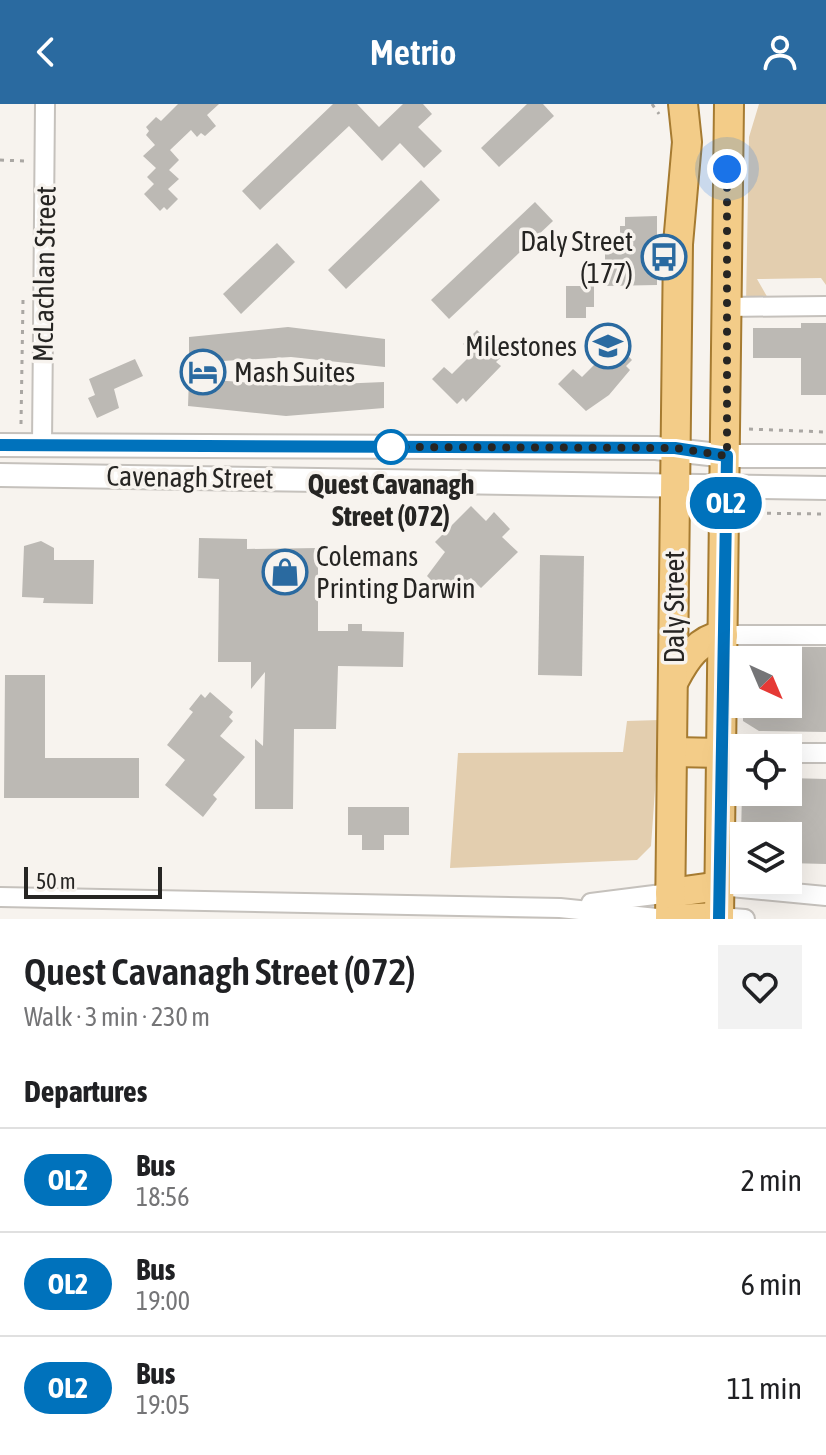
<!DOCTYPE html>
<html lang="en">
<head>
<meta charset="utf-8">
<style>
	body { margin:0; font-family:"Asap Condensed",sans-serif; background:#f2f2f2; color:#202124; height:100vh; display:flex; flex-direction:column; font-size:30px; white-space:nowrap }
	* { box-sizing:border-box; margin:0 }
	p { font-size:26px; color:#757577 }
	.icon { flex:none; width:44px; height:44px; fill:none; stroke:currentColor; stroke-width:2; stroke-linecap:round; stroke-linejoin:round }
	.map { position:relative; height:815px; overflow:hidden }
	.sheet { display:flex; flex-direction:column; background:#fff; flex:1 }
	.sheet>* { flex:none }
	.badge { padding:0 16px; border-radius:26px; font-size:28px; line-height:52px }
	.needle { width:52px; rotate:136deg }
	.controls { position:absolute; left:730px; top:542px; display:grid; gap:16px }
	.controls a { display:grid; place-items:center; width:72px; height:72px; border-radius:0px; background:#fff; box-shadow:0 8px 32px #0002; font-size:40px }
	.scale { position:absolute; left:24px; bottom:20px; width:138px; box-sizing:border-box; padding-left:8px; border:4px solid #262523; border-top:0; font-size:22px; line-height:28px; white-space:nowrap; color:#262523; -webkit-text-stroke:6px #f7f3ee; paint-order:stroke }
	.you { position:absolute; width:40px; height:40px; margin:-20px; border:6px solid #fff; border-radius:50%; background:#1a73e8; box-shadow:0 0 0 12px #1a73e833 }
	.map>.badge { position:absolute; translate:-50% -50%; box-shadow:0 0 0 4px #fff }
	h2 { padding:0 24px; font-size:30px; line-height:72px }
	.round { display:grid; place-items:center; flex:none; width:84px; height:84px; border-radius:0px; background:#f2f2f2 }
	.headline { display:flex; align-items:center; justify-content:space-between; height:136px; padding:0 24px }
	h1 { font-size:38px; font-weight:600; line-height:60px }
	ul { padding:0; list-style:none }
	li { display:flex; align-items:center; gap:24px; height:104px; padding:0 24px; border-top:2px solid #e0e0e0 }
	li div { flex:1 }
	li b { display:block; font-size:30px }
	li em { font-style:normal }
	li .badge { min-width:88px; font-weight:700; text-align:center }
	header { display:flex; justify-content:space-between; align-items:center; height:104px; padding:0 24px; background:#2a6aa0; color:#fff; font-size:36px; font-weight:600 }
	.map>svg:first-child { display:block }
	.green { fill:#e3ceaf }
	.building { fill:#bcb9b4 }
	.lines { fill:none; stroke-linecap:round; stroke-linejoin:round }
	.minor-casing { stroke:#c5c1bc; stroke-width:22 }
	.tertiary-casing { stroke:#c5c1bc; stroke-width:26 }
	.primary-casing { stroke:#a67b31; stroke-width:32 }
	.path { stroke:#aaa7a3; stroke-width:3; stroke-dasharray:4 6; stroke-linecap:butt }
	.minor { stroke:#fff; stroke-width:18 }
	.tertiary { stroke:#fff; stroke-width:22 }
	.primary { stroke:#f3cc88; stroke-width:28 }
	.line-casing { stroke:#fff; stroke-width:18 }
	.line { stroke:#0072bc; stroke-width:12 }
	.walk { stroke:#262523; stroke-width:8; stroke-dasharray:0 14.4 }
	.stop-dot { fill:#fff; stroke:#0072bc; stroke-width:4 }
	.labels { text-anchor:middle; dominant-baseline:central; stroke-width:7; stroke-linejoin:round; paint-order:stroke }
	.poi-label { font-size:28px; fill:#262523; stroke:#f7f3ee; text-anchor:end }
	.street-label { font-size:28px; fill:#262523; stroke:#f7f3ee }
	.stop-label { font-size:28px; font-weight:bold; fill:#262523; stroke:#f7f3ee }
</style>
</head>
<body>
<header><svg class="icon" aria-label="back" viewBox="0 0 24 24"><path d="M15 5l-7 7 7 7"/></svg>Metrio<svg class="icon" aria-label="person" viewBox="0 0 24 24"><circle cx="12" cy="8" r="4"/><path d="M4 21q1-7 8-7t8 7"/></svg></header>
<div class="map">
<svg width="826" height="815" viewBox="0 0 826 815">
	<rect width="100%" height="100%" fill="#f7f3ee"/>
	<!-- green -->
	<g class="green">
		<polygon points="759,0 826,0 826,181 821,174 757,175 769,196 746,200 749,33"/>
		<polygon points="660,616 651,742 637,756 450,764 458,649 623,648 627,617"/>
	</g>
	<!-- building -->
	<g class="building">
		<polygon points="178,0 219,0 207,11 216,22 205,32 201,29 197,33 191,26 170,46 179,56 169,66 179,75 168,85 178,95 167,106 164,103 160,107 144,90 154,80 147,73 156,64 143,52 155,41 146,31 149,27 146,23 156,13 161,17"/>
		<polygon points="333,0 357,0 379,23 403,0 423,0 432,10 418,23 442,47 424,64 400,39 382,57 349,22 260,106 242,87"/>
		<polygon points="527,0 543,0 554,12 499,63 481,44"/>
		<polygon points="421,76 440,96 346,185 328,166"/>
		<polygon points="535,98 553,117 449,215 431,196"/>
		<polygon points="657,112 657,181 605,182 605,145 620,145 620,122 625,122 625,113"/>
		<polygon points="277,139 295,158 241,210 223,190"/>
		<polygon points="566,182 594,182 594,203 586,203 586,214 566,214"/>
		<polygon points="801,219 826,219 826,291 801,291 801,254 753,254 753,224 801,224"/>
		<polygon points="288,223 385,235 385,263 291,253 189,259 189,233"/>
		<polygon points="477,226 503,251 496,258 501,262 466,298 463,294 457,300 432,275 444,263 452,270 473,249 463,240"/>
		<polygon points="607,230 632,256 626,262 630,266 609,291 586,307 558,280 573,265 582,273 602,253 593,244"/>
		<polygon points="135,255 143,272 114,285 119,304 97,314 88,294 95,291 89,275"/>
		<polygon points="189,274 290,282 384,278 384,304 286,312 188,302"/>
		<polygon points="471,402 486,417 494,408 510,425 502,433 518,448 481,484 471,474 446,491 427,472 445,448 435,438"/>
		<polygon points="199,434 247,435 247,445 318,444 318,527 348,527 348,520 362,520 362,527 404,528 403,563 338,562 336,625 294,625 293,705 255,705 255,635 263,642 265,568 251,585 251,558 218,558 219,475 198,474"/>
		<polygon points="41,437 54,444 54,456 94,456 93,500 43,499 44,494 22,493 24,442"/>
		<polygon points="540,451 584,452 582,572 538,571"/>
		<polygon points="745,543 826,543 826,628 759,627 743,617 743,600 788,600 788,556 744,556"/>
		<polygon points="5,571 45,571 45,654 139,654 139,694 4,694"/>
		<polygon points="210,588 233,608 229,613 233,617 220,632 245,653 213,691 217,695 203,713 165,681 185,656 167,641 193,608 189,605 201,590 205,594"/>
		<polygon points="788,674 826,675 826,760 788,759 788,732 741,732 742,688 788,688"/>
		<polygon points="348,703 409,703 409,731 384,731 384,746 362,746 362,731 348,731"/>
	</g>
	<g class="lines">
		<!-- minor casing -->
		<g class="minor-casing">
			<g id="minor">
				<polyline points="726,203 826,202"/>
				<polyline points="42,341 45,0"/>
				<polyline points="723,531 826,531"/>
				<polyline points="722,649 744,649"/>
				<polyline points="788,649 826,649"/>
				<polyline points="720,782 826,792"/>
				<polyline points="0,793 560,804 666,815"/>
				<polyline points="591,799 670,789"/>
				<polyline points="719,813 745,815"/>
			</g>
		</g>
		<!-- tertiary casing -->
		<g class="tertiary-casing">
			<g id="tertiary">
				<polyline points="0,341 656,344 727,352 826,352"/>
				<polyline points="0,371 826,384"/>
			</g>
		</g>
		<!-- primary casing -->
		<g class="primary-casing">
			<g id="primary">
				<path d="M675 575C686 554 698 536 723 531"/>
				<polyline points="673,648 722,649"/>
				<polyline points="670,789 720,782"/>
				<polyline points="670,815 678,140 687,38 683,0"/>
				<polyline points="676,815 719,813"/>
				<polyline points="719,815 729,0"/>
			</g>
		</g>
		<!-- path -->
		<g class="path">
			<polyline points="652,0 659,10"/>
			<polyline points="0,56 26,57"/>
			<polyline points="21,320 23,196"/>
			<polyline points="749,325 826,328"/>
			<polyline points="747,409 826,410"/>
		</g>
		<!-- minor -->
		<use href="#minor" class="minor"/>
		<!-- tertiary -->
		<use href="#tertiary" class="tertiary"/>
		<!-- primary -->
		<use href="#primary" class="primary"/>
	</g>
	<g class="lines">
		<!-- line casing -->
		<g class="line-casing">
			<polyline id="line" points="0,341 675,344 727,352 719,815"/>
		</g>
		<!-- line -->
		<use href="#line" class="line"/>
		<!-- walk -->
		<polyline class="walk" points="391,343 675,344 727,352 727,65"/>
	</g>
	<!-- icons -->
	<defs>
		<g id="bus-ring" transform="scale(2.3)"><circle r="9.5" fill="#f7f3ee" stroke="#2a6aa0" stroke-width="1.5"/><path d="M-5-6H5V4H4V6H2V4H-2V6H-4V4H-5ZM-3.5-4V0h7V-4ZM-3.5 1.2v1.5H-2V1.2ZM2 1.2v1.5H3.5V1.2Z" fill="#2a6aa0"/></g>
		<g id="school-ring" transform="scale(2.3)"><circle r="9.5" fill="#f7f3ee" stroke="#2a6aa0" stroke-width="1.5"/><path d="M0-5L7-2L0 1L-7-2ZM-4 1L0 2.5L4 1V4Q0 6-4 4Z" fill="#2a6aa0"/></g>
		<g id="hotel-ring" transform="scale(2.3)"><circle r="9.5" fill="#f7f3ee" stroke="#2a6aa0" stroke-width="1.5"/><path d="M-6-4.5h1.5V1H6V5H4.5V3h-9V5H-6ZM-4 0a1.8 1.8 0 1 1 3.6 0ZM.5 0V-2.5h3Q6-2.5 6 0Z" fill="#2a6aa0"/></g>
		<g id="shop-ring" transform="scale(2.3)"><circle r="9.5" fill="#f7f3ee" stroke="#2a6aa0" stroke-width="1.5"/><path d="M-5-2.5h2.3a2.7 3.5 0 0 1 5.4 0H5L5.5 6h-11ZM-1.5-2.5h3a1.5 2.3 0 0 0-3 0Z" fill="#2a6aa0"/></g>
	</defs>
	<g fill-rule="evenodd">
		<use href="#bus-ring" x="664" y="153"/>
		<use href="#school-ring" x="608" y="242"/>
		<use href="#hotel-ring" x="203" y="268"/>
		<use href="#shop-ring" x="285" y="468"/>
	</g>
	<!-- markers -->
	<circle class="stop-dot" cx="391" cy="343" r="16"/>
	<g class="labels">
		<!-- poi labels -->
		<g class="poi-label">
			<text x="633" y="137">Daly Street<tspan x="633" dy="32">(177)</tspan></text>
			<text x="577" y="242">Milestones</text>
			<text x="234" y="268" text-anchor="start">Mash Suites</text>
			<text x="316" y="452" text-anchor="start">Colemans<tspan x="316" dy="32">Printing Darwin</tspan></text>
		</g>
		<!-- street labels -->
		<g class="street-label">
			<text transform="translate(44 170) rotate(-89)">McLachlan Street</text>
			<text transform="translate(190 373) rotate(1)">Cavenagh Street</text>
			<text transform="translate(674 503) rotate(-90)">Daly Street</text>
		</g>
		<!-- stop labels -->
		<g class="stop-label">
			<text x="391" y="380">Quest Cavanagh<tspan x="391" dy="32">Street (072)</tspan></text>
		</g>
	</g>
</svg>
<div class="controls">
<a><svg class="needle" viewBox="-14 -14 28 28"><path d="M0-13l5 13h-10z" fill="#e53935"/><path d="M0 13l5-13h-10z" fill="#757577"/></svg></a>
<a><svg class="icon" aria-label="locate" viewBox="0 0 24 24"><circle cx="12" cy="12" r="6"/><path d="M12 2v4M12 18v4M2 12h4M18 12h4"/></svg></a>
<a><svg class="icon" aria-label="layers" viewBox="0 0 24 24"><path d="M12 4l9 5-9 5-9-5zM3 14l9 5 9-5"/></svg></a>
</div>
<div class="scale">50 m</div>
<div class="you" style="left:727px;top:65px"></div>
<b class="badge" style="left:726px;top:399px;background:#0072bc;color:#fff">OL2</b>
</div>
<section class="sheet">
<div class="headline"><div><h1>Quest Cavanagh Street (072)</h1><p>Walk · 3 min · 230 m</p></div><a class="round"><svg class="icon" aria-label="heart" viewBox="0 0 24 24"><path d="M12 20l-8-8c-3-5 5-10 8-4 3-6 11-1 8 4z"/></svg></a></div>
<h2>Departures</h2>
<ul>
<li><span class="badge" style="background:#0072bc;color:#fff">OL2</span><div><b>Bus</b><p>18:56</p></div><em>2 min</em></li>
<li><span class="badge" style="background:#0072bc;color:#fff">OL2</span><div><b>Bus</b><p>19:00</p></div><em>6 min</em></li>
<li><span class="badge" style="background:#0072bc;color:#fff">OL2</span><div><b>Bus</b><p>19:05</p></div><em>11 min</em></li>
</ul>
</section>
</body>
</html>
